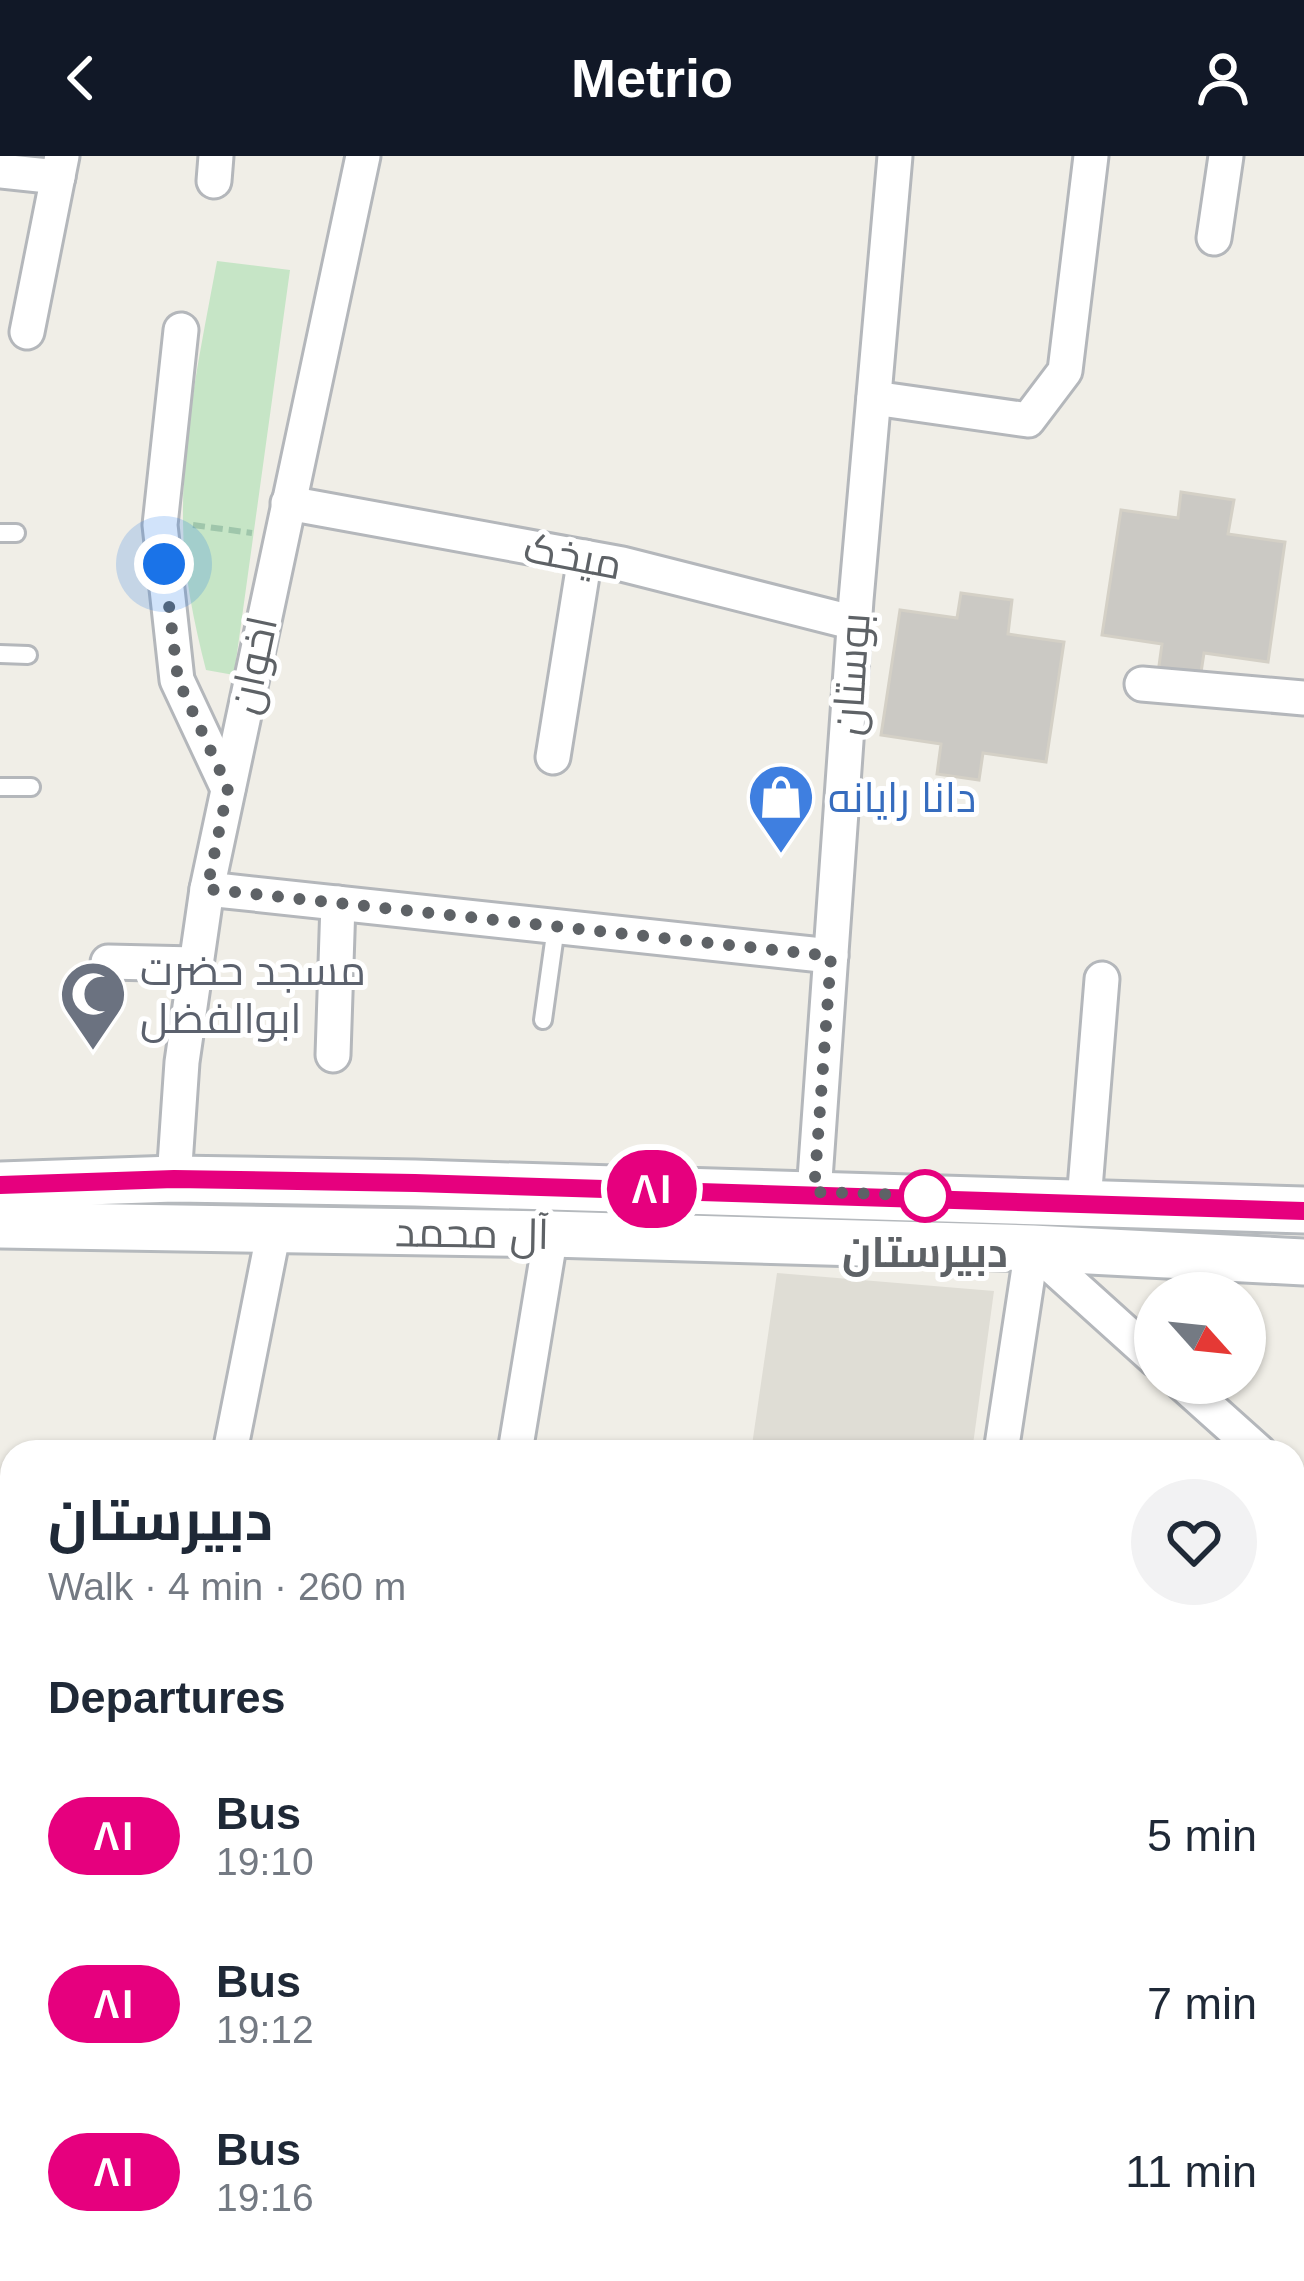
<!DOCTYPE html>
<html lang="en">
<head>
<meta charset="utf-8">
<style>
	body { margin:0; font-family:Helvetica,Cairo,sans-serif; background:#f2f2f3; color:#1f2937; height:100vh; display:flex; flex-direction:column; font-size:45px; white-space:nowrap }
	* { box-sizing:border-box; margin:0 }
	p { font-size:39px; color:#747a83 }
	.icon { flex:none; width:66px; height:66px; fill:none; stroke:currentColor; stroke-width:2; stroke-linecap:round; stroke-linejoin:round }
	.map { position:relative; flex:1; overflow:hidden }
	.sheet { position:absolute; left:0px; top:1284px; width:1305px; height:843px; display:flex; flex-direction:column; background:#fff; border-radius:36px 36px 0 0; box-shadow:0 3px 9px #0004 }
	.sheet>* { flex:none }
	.badge { padding:0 24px; border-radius:39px; font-size:42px; line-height:78px }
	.needle { width:78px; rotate:117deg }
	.tools { position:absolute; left:1134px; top:1116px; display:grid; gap:24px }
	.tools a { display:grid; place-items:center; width:132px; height:132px; border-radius:50%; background:#fff; box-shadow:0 3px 9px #0004; font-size:60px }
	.you { position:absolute; width:60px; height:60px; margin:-30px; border:9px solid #fff; border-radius:50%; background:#1a73e8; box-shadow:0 0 0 18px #1a73e833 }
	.map>.badge { position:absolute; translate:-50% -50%; box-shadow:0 0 0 6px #fff }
	h2 { padding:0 48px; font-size:45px; line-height:108px }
	.round { display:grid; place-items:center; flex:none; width:126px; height:126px; border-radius:63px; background:#f2f2f3 }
	.summary { display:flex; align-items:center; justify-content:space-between; height:204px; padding:0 48px }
	h1 { font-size:57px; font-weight:700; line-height:90px }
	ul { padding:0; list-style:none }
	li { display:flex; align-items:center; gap:36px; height:168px; padding:0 48px }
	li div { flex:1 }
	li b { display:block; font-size:45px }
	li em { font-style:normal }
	li .badge { min-width:132px; font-weight:700; text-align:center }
	header { display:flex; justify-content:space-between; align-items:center; height:156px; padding:0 48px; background:#111827; color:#fff; font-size:54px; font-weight:700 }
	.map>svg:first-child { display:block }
	.education { fill:#dfddd5 }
	.green { fill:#c6e5c6 }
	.building { fill:#cbc9c4; stroke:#d4d0c6; stroke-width:3 }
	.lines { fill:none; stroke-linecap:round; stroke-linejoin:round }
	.lane-casing { stroke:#b4b7bb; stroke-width:22 }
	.street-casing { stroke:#b4b7bb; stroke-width:39 }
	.secondary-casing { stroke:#b5b9bd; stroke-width:51 }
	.path { stroke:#9fc6ab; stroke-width:6; stroke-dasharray:12 6; stroke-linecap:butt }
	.lane { stroke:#fff; stroke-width:16 }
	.street { stroke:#fff; stroke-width:33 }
	.secondary { stroke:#fff; stroke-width:45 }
	.line-casing { stroke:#fff; stroke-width:27 }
	.line { stroke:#e6007e; stroke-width:18 }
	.walk { stroke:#5e6266; stroke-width:12; stroke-dasharray:0 21.6 }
	.stop-dot { fill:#fff; stroke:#e6007e; stroke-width:6 }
	.labels { text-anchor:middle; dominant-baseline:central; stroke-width:10; stroke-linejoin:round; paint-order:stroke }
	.street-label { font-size:42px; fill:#5e6266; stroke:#fff }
	.shop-label { font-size:42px; fill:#366cbe; stroke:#fff; text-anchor:start }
	.worship-label { font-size:42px; fill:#5b616d; stroke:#fff; text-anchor:start }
	.stop-label { font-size:42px; font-weight:bold; fill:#5e6266; stroke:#fff }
</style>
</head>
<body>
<header><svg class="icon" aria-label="back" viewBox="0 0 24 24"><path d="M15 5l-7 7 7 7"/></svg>Metrio<svg class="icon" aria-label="person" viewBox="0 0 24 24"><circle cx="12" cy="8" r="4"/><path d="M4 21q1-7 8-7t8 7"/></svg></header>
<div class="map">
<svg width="1304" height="2125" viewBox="0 0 1304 2125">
	<rect width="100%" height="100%" fill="#f0eee7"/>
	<!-- education -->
	<polygon class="education" points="777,1117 994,1135 972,1296 751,1296"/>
	<!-- green -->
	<path class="green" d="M217 105 290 114 234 519 206 514C194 466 183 416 183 366 182 278 201 192 217 105Z"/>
	<!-- building -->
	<g class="building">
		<polygon points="1181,336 1234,344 1228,378 1285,386 1268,506 1204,497 1200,523 1158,517 1162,488 1102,479 1121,354 1178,362"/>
		<polygon points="961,437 1012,444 1008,478 1064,486 1046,606 983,597 979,624 937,618 941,588 881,579 900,454 957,462"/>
		<polygon points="791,2115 857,2115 855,2125 789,2125"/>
	</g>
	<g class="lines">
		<!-- lane casing -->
		<g class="lane-casing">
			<g id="lane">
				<polyline points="0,377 16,377"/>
				<polyline points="0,498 28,499"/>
				<polyline points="0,631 31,631"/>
				<polyline points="543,864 556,771"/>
			</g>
		</g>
		<!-- street casing -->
		<g class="street-casing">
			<g id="street">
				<polyline points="0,15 58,21"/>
				<polyline points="214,25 216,0"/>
				<polyline points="1214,82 1226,0"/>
				<polyline points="181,174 160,369 177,524 228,633"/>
				<polyline points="27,176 62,0"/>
				<polyline points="874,242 1028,264 1065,215 1091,0"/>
				<polyline points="288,347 622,408 855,467"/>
				<polyline points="1142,528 1304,542"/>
				<polyline points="553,601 585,401"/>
				<polyline points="207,733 831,800"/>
				<polyline points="108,806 195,808"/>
				<polyline points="333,899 338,747"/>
				<polyline points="174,1023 182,906 207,733 363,0"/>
				<polyline points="814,1037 856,444 895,0"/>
				<polyline points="1084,1045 1102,823"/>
				<polyline points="1032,1092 1155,1203"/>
				<polyline points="1182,1227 1259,1296"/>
				<polyline points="230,1296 274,1074"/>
				<polyline points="515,1296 551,1078"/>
				<polyline points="1001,1296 1032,1092"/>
				<polyline points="1293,1327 1299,1332 1293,1374"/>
				<polyline points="378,2125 380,2115"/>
				<polyline points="565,2125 567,2115"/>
				<polyline points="771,2125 772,2115"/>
				<polyline points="871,2125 872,2115"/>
				<polyline points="1187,2125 1189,2115"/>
			</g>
		</g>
		<!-- secondary casing -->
		<g class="secondary-casing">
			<g id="secondary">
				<polyline points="0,1029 174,1023 415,1027 1304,1054"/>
				<polyline points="0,1069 551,1078 1032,1092 1304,1106"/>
			</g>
		</g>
		<!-- path -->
		<polyline class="path" points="193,369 252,377"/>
		<!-- lane -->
		<use href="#lane" class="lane"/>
		<!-- street -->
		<use href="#street" class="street"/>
		<!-- secondary -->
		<use href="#secondary" class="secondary"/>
	</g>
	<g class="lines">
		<!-- line casing -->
		<g class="line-casing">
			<polyline id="line" points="0,1029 174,1023 415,1027 1304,1055"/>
		</g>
		<!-- line -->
		<use href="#line" class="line"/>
		<!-- walk -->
		<polyline class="walk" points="164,408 178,524 228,632 207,733 831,800 814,1036 942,1040 925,1040"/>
	</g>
	<!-- icons -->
	<defs>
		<g id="shop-pin" transform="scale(3.45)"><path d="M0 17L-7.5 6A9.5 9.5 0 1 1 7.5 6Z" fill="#3f7fe0" stroke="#fff"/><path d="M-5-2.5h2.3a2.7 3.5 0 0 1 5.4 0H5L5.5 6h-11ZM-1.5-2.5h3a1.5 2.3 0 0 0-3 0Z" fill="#fff"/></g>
		<g id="mosque-pin" transform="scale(3.45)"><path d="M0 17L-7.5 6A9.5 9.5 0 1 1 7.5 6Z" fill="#6b7280" stroke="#fff"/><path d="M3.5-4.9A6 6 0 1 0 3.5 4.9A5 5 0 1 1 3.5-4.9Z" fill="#fff"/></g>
	</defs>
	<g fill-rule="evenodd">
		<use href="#shop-pin" x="781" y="641"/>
		<use href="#mosque-pin" x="93" y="838"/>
	</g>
	<!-- markers -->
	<circle class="stop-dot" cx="925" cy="1040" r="24"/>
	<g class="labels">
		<!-- street labels -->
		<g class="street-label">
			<text transform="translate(573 400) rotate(11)">میخک</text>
			<text transform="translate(253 509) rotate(-78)">اخوان</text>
			<text transform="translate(851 518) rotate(-86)">بوستان</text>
			<text transform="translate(472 1077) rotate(1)">آل محمد</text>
		</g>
		<!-- shop labels -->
		<g class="shop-label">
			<text x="828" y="641">دانا رایانه</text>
		</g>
		<!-- worship labels -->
		<g class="worship-label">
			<text x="140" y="814">مسجد حضرت<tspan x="140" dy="48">ابوالفضل</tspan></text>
		</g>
		<!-- stop labels -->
		<g class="stop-label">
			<text x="925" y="1096">دبیرستان</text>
		</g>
	</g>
</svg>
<div class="tools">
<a><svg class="needle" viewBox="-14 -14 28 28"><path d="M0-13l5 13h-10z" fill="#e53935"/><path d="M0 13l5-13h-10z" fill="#747a83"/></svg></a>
</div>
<div class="you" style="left:164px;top:408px"></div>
<b class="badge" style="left:652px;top:1033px;background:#e6007e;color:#fff">۸۱</b>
<section class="sheet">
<div class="summary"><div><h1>دبیرستان</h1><p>Walk · 4 min · 260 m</p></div><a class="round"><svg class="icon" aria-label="heart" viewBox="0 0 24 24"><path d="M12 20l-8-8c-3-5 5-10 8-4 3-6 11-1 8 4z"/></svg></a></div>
<h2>Departures</h2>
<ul>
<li><span class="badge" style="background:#e6007e;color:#fff">۸۱</span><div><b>Bus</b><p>19:10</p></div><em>5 min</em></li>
<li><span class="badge" style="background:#e6007e;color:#fff">۸۱</span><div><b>Bus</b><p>19:12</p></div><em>7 min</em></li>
<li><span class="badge" style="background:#e6007e;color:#fff">۸۱</span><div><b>Bus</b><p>19:16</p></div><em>11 min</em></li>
</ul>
</section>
</div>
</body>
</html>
